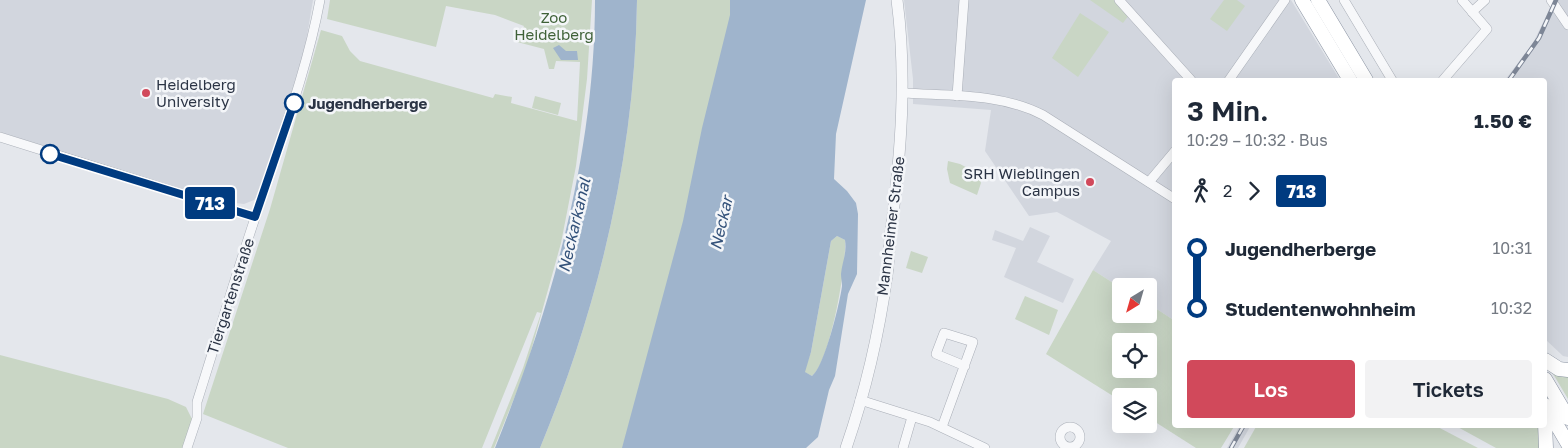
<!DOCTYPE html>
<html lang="de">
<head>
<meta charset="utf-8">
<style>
	body { margin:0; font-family:"Golos Text",sans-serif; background:#f2f2f3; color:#1f2937; height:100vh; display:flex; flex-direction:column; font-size:19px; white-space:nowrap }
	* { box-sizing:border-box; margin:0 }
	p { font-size:16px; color:#747a83 }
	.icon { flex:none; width:28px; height:28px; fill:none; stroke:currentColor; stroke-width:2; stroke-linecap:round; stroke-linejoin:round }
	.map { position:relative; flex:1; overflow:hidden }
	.drawer { position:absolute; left:1172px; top:78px; width:375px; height:350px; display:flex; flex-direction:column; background:#fff; border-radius:5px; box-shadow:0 5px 20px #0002 }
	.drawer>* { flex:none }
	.badge { padding:0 10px; border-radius:4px; font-size:18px; line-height:32px }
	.needle { width:32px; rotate:217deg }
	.controls { position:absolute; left:1112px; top:278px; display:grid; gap:10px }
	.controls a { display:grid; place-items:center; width:45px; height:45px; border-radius:5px; background:#fff; box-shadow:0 5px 20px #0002; font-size:25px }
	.map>.badge { position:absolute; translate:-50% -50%; box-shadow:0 0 0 2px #fff }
	.legs { display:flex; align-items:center; gap:8px; height:55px; padding:0 15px; font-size:16px }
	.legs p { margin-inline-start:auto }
	.head { display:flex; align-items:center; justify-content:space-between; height:85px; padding:0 15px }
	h1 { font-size:28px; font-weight:600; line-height:38px }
	.action { display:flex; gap:10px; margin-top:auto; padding:10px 15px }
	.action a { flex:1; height:58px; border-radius:5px; background:#d1495b; color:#fff; font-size:20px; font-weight:600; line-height:58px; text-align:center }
	.action a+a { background:#f2f2f3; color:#1f2937 }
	ul { padding:0 15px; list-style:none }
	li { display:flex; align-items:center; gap:18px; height:60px; font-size:19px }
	li i { display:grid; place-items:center; width:8px; height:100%; margin:0 6px; background:currentColor }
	li i::after { content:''; width:12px; height:12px; margin:-6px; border:4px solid; border-radius:50%; background:#fff }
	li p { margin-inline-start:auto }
	li:first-child i { background:linear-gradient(#0000 50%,currentColor 0) }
	li:last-child i { background:linear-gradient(currentColor 50%,#0000 0) }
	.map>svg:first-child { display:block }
	.built { fill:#d2d6de }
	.green { fill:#c9d6c5; fill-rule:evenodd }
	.water { fill:#9fb4cc; fill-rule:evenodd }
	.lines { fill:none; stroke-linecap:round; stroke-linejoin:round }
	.minor-casing { stroke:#a9aeb7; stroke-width:10 }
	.tertiary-casing { stroke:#a9aeb7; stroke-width:12 }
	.trunk-casing { stroke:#8b94a3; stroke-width:15 }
	.minor { stroke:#f7f8fa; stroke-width:9 }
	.tertiary { stroke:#f7f8fa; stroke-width:11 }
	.trunk { stroke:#fff; stroke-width:14 }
	.rail-casing { stroke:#7d8696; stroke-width:4.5 }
	.rail { stroke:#f4f6f9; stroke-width:2.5; stroke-dasharray:8; stroke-linecap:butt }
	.line-1-casing { stroke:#fff; stroke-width:11 }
	.line-1 { stroke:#003b80; stroke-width:8 }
	.poi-dot { fill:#d1495b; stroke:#f4f6f9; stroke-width:2 }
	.stop-1-dot { fill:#fff; stroke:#003b80; stroke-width:2.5 }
	.labels { text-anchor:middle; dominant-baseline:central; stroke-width:5; stroke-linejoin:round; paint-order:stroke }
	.park-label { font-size:15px; fill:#3f6138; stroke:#f4f6f9 }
	.poi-label { font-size:15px; fill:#2b3445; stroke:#f4f6f9; text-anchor:start }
	.stop-label { font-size:15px; font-weight:bold; fill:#2b3445; stroke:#f4f6f9; text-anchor:start }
	.street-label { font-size:15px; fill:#2b3445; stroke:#f4f6f9 }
	.water-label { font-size:16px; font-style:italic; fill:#34527a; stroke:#f4f6f9 }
</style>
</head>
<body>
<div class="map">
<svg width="1568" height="448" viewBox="0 0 1568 448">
	<rect width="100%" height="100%" fill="#e4e7ec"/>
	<!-- built -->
	<g class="built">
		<polygon points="0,0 313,0 304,54 259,195 254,200 244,204 217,201 0,132"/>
		<polygon points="904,0 1291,0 1340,80 1175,80 1175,321 1149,304 1149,286 1121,288 1093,270 1111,241 1057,212 1029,216 985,151 991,110 913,104 913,79"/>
		<polygon points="1554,0 1568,0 1568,357 1563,356 1545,339 1545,80 1505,80 1533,43"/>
		<polygon points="1030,227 1050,236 1037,262 1074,279 1063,303 1004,277 1016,248 992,240 995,230 1023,241"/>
		<polygon points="1240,425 1251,425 1238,448 1227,448"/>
	</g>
	<!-- green -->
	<g class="green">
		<polygon points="330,0 592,0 587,79 576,166 561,243 526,369 494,448 491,448 523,368 541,313 537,312 482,448 288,448 203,414 270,209 321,30 342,36 350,51 360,61 493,98 495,94 512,97 511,103 577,121 580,62 556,61 554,69 549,69 544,49 517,42 524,26 495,15 446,6 436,47 327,19"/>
		<path d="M637 0H784L689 448H540C599 306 635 154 637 0Z"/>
		<polygon points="1090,0 1115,0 1129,15 1123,23"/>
		<polygon points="1224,0 1237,0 1245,6 1227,31 1210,19"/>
		<polygon points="1080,13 1109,32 1078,77 1052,58"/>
		<polygon points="535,96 561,103 558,115 532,108"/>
		<polygon points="948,161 960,164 979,174 981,183 977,195 950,183 947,169"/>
		<path d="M837 236 845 240C847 264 830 363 812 376L804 372 811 352 831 241Z"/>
		<polygon points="911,251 928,257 922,273 906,268"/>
		<path d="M1093 270 1121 288V314H1149V304L1175 321V425H1235L1221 448H1196L1149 418V396H1121V401L1046 354ZM1121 341H1149V369H1121Z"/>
		<polygon points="1025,296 1058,310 1049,335 1015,319"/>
		<polygon points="0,355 168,399 186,407 192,419 183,448 0,448"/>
		<polygon points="1549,367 1568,375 1568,399"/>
		<polygon points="1257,425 1434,425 1478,448 1244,448"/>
		<polygon points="1454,425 1541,425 1540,448 1496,448"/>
	</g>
	<!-- water -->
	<g class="water">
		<path d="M595 0H637C635 154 599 306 540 448H495C552 306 595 154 595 0Z"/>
		<path d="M730 0H866L836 134 834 179 847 191 856 203 858 214 857 274 848 294 835 376 829 390 818 437 806 448H622L683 221 702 128 730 15ZM837 236 845 240C847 254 842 262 841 274 841 278 842 282 842 286 840 303 824 368 812 376L805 372 811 352 831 241Z"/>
		<polygon points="559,45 566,51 577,51 578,60 561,60 553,48"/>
	</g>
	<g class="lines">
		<!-- minor casing -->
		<g class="minor-casing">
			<g id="minor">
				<polyline points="1119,0 1191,80"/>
				<polyline points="1344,0 1392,80"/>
				<polyline points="1551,0 1568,25"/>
				<polyline points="1472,12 1485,0"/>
				<polyline points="1229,80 1285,0"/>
				<polyline points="1443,80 1487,29 1462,0"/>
				<path d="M904 93C950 96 1001 93 1043 115L1175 199"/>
				<polyline points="957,96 964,0"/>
				<polyline points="0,137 255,217"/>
				<polyline points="1149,182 1175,151"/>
				<polyline points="860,400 930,422 985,448"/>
				<circle cx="1070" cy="437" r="10"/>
				<polyline points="942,427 973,342 944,333 936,354 965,366"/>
				<path d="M187 448 197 418V402C216 342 234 281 254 221 277 148 306 76 320 0"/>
				<polyline points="903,448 912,417"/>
			</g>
		</g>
		<!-- tertiary casing -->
		<g class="tertiary-casing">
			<path id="tertiary" d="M846 448C865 393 879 333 887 275 889 260 889 245 891 230 901 153 907 77 897 0"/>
		</g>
		<!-- trunk casing -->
		<g class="trunk-casing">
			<g id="trunk">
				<polyline points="1302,0 1350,80"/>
				<polyline points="1318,0 1366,80"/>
				<polyline points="1545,360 1559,369 1568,370"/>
				<polyline points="1545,379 1568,418"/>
				<polyline points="1545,405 1568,444"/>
				<polyline points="1545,423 1546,448"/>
			</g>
		</g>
		<!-- minor -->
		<use href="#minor" class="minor"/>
		<!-- tertiary -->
		<use href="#tertiary" class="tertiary"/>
		<!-- trunk -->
		<use href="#trunk" class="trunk"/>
		<!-- rail casing -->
		<g class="rail-casing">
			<g id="rail">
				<polyline points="1509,80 1539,38 1556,0"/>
				<polyline points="1231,448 1244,425"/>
			</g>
		</g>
		<!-- rail -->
		<use href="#rail" class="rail"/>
	</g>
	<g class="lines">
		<!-- line-1 casing -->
		<g class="line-1-casing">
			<polyline id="line-1" points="50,154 255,217 294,103"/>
		</g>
		<!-- line-1 -->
		<use href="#line-1" class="line-1"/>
	</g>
	<!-- markers -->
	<g class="poi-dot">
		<circle cx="146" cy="93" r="5"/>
		<circle cx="1090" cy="182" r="5"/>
	</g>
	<g class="stop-1-dot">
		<circle cx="294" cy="103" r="9"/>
		<circle cx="50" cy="154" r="9"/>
	</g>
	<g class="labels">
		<!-- park labels -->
		<g class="park-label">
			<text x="554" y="17">Zoo<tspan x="554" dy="17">Heidelberg</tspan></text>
		</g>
		<!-- poi labels -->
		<g class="poi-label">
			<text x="156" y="84">Heidelberg<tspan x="156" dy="17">University</tspan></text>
			<text x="1080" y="173" text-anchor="end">SRH Wieblingen<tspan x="1080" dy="17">Campus</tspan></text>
		</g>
		<!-- stop labels -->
		<g class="stop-label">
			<text x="308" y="103">Jugendherberge</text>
		</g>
		<!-- street labels -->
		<g class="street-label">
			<text transform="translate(890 226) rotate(-83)">Mannheimer Straße</text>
			<text transform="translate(230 296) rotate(-72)">Tiergartenstraße</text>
		</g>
		<!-- water labels -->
		<g class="water-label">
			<text transform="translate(721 223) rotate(-77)">Neckar</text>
			<text transform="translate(574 225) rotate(-77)">Neckarkanal</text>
		</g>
	</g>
</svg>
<div class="controls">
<a><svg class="needle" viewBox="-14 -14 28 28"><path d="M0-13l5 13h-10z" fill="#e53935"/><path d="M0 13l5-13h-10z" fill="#747a83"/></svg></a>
<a><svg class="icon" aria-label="locate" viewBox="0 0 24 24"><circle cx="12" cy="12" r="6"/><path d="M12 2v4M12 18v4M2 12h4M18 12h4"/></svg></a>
<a><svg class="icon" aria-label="layers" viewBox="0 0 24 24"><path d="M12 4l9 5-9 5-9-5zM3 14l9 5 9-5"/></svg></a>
</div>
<b class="badge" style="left:210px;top:203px;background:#003b80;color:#fff">713</b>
<section class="drawer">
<div class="head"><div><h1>3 Min.</h1><p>10:29 – 10:32 · Bus</p></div><b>1.50 €</b></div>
<div class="legs"><svg class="icon" aria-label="walk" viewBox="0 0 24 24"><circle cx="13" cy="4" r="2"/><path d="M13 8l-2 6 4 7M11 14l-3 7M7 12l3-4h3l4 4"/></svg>2<svg class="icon" aria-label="forward" viewBox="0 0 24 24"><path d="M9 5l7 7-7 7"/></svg><b class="badge" style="background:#003b80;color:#fff">713</b></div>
<ul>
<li><i style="color:#003b80"></i><b>Jugendherberge</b><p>10:31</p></li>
<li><i style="color:#003b80"></i><b>Studentenwohnheim</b><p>10:32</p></li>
</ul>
<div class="action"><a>Los</a><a>Tickets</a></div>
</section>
</div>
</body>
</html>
